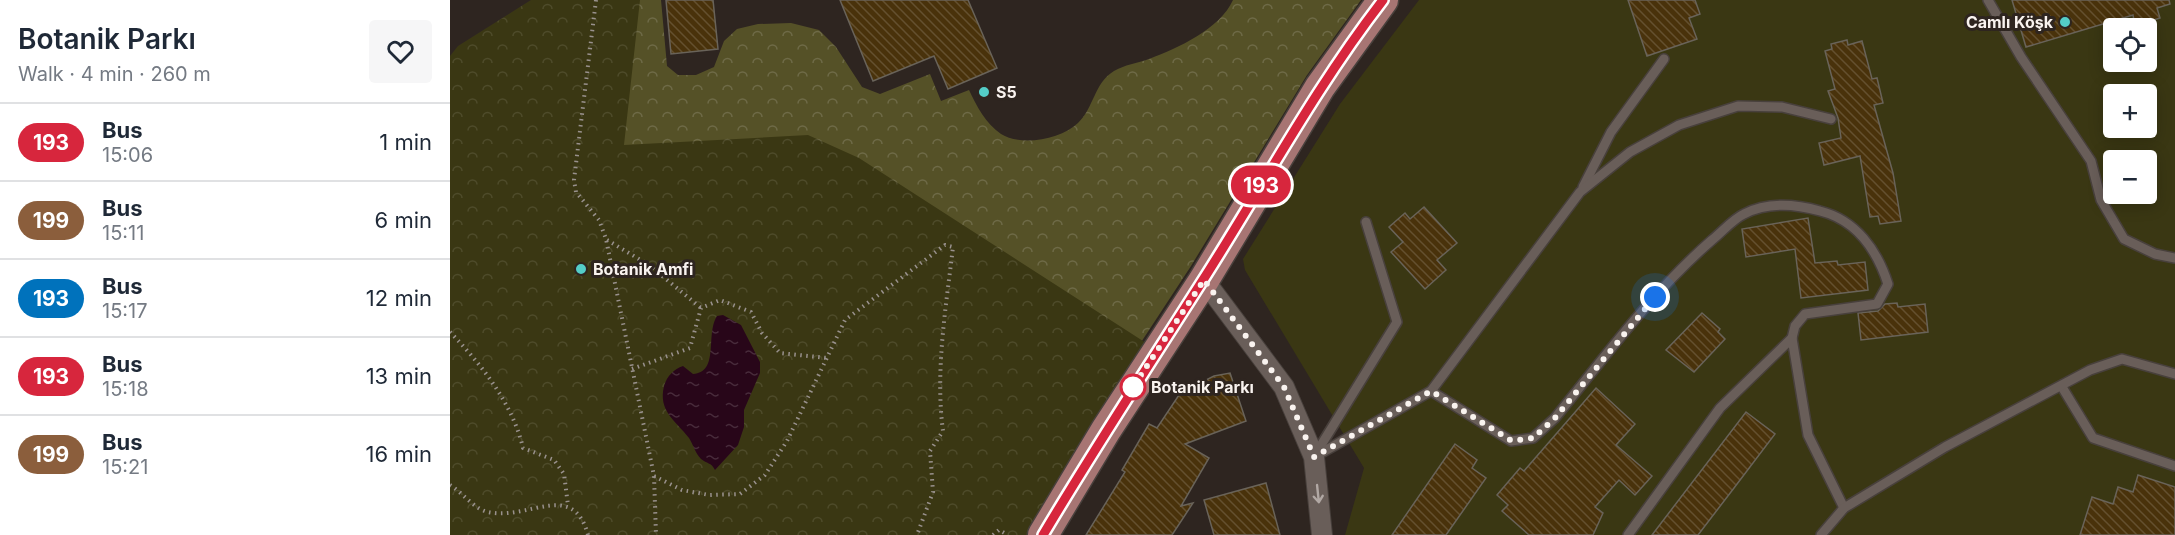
<!DOCTYPE html>
<html lang="en">
<head>
<meta charset="utf-8">
<style>
	body { margin:0; font-family:Inter,sans-serif; background:#f6f6f7; color:#1f2937; height:100vh; display:flex; flex-direction:column; font-size:22px; white-space:nowrap }
	* { box-sizing:border-box; margin:0 }
	p { font-size:20px; color:#747a83 }
	.icon { flex:none; width:33px; height:33px; fill:none; stroke:currentColor; stroke-width:2; stroke-linecap:round; stroke-linejoin:round }
	.map { position:relative; flex:1; overflow:hidden }
	.panel { display:flex; flex-direction:column; background:#fff; width:450px }
	.panel>* { flex:none }
	.badge { padding:0 12px; border-radius:20px; font-size:21px; line-height:39px }
	.controls { position:absolute; left:1653px; top:18px; display:grid; gap:12px }
	.controls a { display:grid; place-items:center; width:54px; height:54px; border-radius:6px; background:#fff; box-shadow:0 3px 15px #0003; font-size:30px }
	.you { position:absolute; width:30px; height:30px; margin:-15px; border:4px solid #fff; border-radius:50%; background:#1a73e8; box-shadow:0 0 0 9px #1a73e833 }
	.map>.badge { position:absolute; translate:-50% -50%; box-shadow:0 0 0 3px #fff }
	.round { display:grid; place-items:center; flex:none; width:63px; height:63px; border-radius:6px; background:#f6f6f7 }
	.headline { display:flex; align-items:center; justify-content:space-between; height:102px; padding:0 18px }
	h1 { font-size:28px; font-weight:600; line-height:45px }
	ul { padding:0; list-style:none }
	li { display:flex; align-items:center; gap:18px; height:78px; padding:0 18px; border-top:2px solid #e0e1e3 }
	li div { flex:1 }
	li b { display:block; font-size:22px }
	li em { font-style:normal }
	li .badge { min-width:66px; font-weight:700; text-align:center }
	main { display:flex; flex:1; min-height:0 }
	.map>svg:first-child { display:block }
	.forest { fill:url(#forest-crowns) }
	.park { fill:url(#park-crowns) }
	.garden { fill:#3a3713; fill-rule:evenodd }
	.water { fill:url(#water-ripples) }
	.building { fill:url(#building-back-hatch); stroke:#696359; stroke-width:1.5 }
	.lines { fill:none; stroke-linecap:round; stroke-linejoin:round }
	.lane-casing { stroke:#48403c; stroke-width:12 }
	.street-casing { stroke:#48403c; stroke-width:22 }
	.primary-casing { stroke:#48403c; stroke-width:33 }
	.path { stroke:#99918d; stroke-width:4; stroke-dasharray:1.5 4.5; stroke-linecap:butt }
	.lane { stroke:#695e59; stroke-width:9 }
	.street { stroke:#695e59; stroke-width:20 }
	.primary { stroke:#a77573; stroke-width:30 }
	.oneway { stroke:#b1a8a4 }
	.line-casing { stroke:#fff; stroke-width:14 }
	.line { stroke:#d7263d; stroke-width:9 }
	.walk { stroke:#f9f3ef; stroke-width:6; stroke-dasharray:0 10.8 }
	.poi-dot { fill:#54cdc7; stroke:#2e2520; stroke-width:2 }
	.stop-dot { fill:#fff; stroke:#d7263d; stroke-width:3 }
	.labels { text-anchor:middle; dominant-baseline:central; stroke-width:6; stroke-linejoin:round; paint-order:stroke }
	.poi-label { font-size:16px; font-weight:bold; fill:#f9f3ef; stroke:#2e2520; text-anchor:start }
	.stop-label { font-size:16px; font-weight:bold; fill:#f9f3ef; stroke:#2e2520; text-anchor:start }
</style>
</head>
<body>
<main>
<section class="panel">
<div class="headline"><div><h1>Botanik Parkı</h1><p>Walk · 4 min · 260 m</p></div><a class="round"><svg class="icon" aria-label="heart" viewBox="0 0 24 24"><path d="M12 20l-8-8c-3-5 5-10 8-4 3-6 11-1 8 4z"/></svg></a></div>
<ul>
<li><span class="badge" style="background:#d7263d;color:#fff">193</span><div><b>Bus</b><p>15:06</p></div><em>1 min</em></li>
<li><span class="badge" style="background:#8b5e3c;color:#fff">199</span><div><b>Bus</b><p>15:11</p></div><em>6 min</em></li>
<li><span class="badge" style="background:#0072bc;color:#fff">193</span><div><b>Bus</b><p>15:17</p></div><em>12 min</em></li>
<li><span class="badge" style="background:#d7263d;color:#fff">193</span><div><b>Bus</b><p>15:18</p></div><em>13 min</em></li>
<li><span class="badge" style="background:#8b5e3c;color:#fff">199</span><div><b>Bus</b><p>15:21</p></div><em>16 min</em></li>
</ul>
</section>
<div class="map">
<svg width="1725" height="535" viewBox="0 0 1725 535">
	<defs>
		<pattern id="forest-crowns" width="20" height="18" patternUnits="userSpaceOnUse" patternTransform="scale(1.5)"><rect width="20" height="18" fill="#555127"/><path d="M2 6a3 3 0 1 1 6 0M12 15a3 3 0 1 1 6 0" fill="none" stroke="#6e6a47"/></pattern>
		<pattern id="park-crowns" width="20" height="18" patternUnits="userSpaceOnUse" patternTransform="scale(1.5)"><rect width="20" height="18" fill="#3a3713"/><path d="M2 6a3 3 0 1 1 6 0M12 15a3 3 0 1 1 6 0" fill="none" stroke="#4e4b2a"/></pattern>
		<pattern id="water-ripples" width="26" height="14" patternUnits="userSpaceOnUse" patternTransform="scale(1.5)"><rect width="26" height="14" fill="#280619"/><path d="M2 4q2-2 4 0t4 0M15 11q2-2 4 0t4 0" fill="none" stroke="#482b3b"/></pattern>
		<pattern id="building-back-hatch" width="6" height="6" patternUnits="userSpaceOnUse" patternTransform="scale(1.5)"><rect width="6" height="6" fill="#49320b"/><path d="M-1 5l2 2M0 0l6 6M5-1l2 2" fill="none" stroke="#64502f"/></pattern>
	</defs>
	<rect width="100%" height="100%" fill="#2e2520"/>
	<!-- forest -->
	<path class="forest" d="M158 0H211L217 66 228 75H246L264 67 274 41 287 29 308 24 341 23 369 30 386 47 412 87 430 94 480 74 491 101 519 90C526 105 536 124 551 134 572 147 611 139 628 123 644 108 644 83 664 71 674 65 688 63 699 59 728 48 770 29 783 0H911L857 75 741 266 682 356 163 171Z"/>
	<!-- park -->
	<polygon class="park" points="81,0 190,0 174,145 358,135 409,158 707,350 593,535 0,535 0,56 8,46"/>
	<!-- garden -->
	<path class="garden" d="M969 0H1725V535H895L914 468 795 270 793 259 890 104ZM1664 28H1696V62H1664ZM1664 94H1696V128H1664ZM1664 160H1696V194H1664Z"/>
	<!-- water -->
	<path class="water" d="M273 315 291 325 310 362V373L294 410V427L288 445 265 470C261 462 257 464 251 459 245 453 243 444 239 438 225 420 208 411 214 386 217 376 224 369 233 366L243 374C270 372 255 335 267 316Z"/>
	<!-- building -->
	<g class="building">
		<polygon points="216,0 263,0 268,49 221,54"/>
		<polygon points="390,0 518,0 547,68 498,89 484,56 423,81"/>
		<polygon points="1178,0 1245,0 1250,14 1239,18 1247,39 1197,56"/>
		<polygon points="1562,0 1719,0 1720,4 1707,8 1710,18 1685,26 1683,15 1576,47"/>
		<polygon points="1397,40 1398,45 1412,41 1422,79 1427,78 1433,103 1424,105 1443,173 1451,221 1430,224 1428,216 1420,217 1410,156 1374,165 1369,143 1391,138 1388,118 1378,91 1385,89 1375,51 1382,49 1381,44"/>
		<polygon points="974,207 1007,243 987,260 996,270 975,289 941,252 953,242 939,227 955,213 960,219"/>
		<polygon points="1358,218 1365,263 1387,261 1388,265 1415,262 1418,290 1351,298 1345,249 1296,257 1292,229"/>
		<polygon points="1447,303 1448,307 1475,304 1478,332 1411,340 1408,313 1428,311 1435,304"/>
		<polygon points="1252,313 1270,329 1268,332 1275,339 1244,372 1216,350"/>
		<polygon points="780,373 796,421 735,444 759,458 731,506 743,503 722,535 636,535 675,472 672,470 699,424 707,428 735,386 750,395 754,381 764,376"/>
		<polygon points="1146,388 1185,424 1166,445 1202,476 1185,495 1169,480 1145,507 1153,513 1143,535 1079,535 1052,511 1058,505 1047,495 1070,468 1074,471"/>
		<polygon points="1296,412 1325,434 1284,488 1248,535 1202,535"/>
		<polygon points="1005,444 1027,460 1022,468 1036,478 996,535 942,535"/>
		<polygon points="1688,475 1725,487 1725,535 1630,535 1642,497 1663,504 1668,487 1683,492"/>
		<polygon points="816,483 830,535 764,535 754,500"/>
	</g>
	<g class="lines">
		<!-- lane casing -->
		<g class="lane-casing">
			<g id="lane">
				<polyline points="1538,0 1571,57 1641,161 1651,200 1674,239 1705,254 1725,258"/>
				<polyline points="1133,187 1161,132 1214,59"/>
				<polyline points="1612,387 1643,438 1725,466"/>
				<polyline points="981,391 1130,192 1180,152 1229,125 1288,106 1332,107 1381,119"/>
				<polyline points="865,455 947,322 916,222"/>
				<path d="M864 457 981 391 1061 441 1083 438 1105 418C1155 357 1202 292 1262 240 1272 232 1283 219 1294 214 1317 202 1345 204 1370 211 1406 220 1427 250 1438 284L1427 304 1355 314 1345 326 1342 338"/>
				<polyline points="1178,535 1270,408 1342,338 1358,435 1394,508"/>
				<polyline points="1371,535 1394,508 1495,447 1640,370 1672,359 1725,374"/>
			</g>
		</g>
		<!-- street casing -->
		<g class="street-casing">
			<polyline id="street" points="754,280 834,387 864,457 872,535"/>
		</g>
		<!-- primary casing -->
		<g class="primary-casing">
			<polyline id="primary" points="593,535 656,430 754,280 870,87 933,0"/>
		</g>
		<!-- path -->
		<g class="path">
			<polyline points="146,0 124,180 126,192 149,220 156,239 204,476 206,535"/>
			<polyline points="157,240 199,265 251,308"/>
			<path d="M0 332C31 364 63 404 73 448L104 460 114 474 118 505"/>
			<polyline points="182,369 240,348 251,308 270,300 301,312 312,333 330,353 377,358"/>
			<path d="M204 476 232 490 259 495 290 494 315 475 337 441 395 320 495 245 503 247C496 307 485 371 493 431L480 451 483 492 467 535"/>
			<path d="M0 485C13 493 24 509 38 512 79 521 123 479 138 535"/>
			<polyline points="543,535 549,530 558,535"/>
		</g>
		<!-- lane -->
		<use href="#lane" class="lane"/>
		<!-- street -->
		<use href="#street" class="street"/>
		<!-- primary -->
		<use href="#primary" class="primary"/>
	</g>
	<!-- one-way arrows -->
	<defs><path id="oneway-shaft" d="M-6 0H5M1.5-3L5.5 0L1.5 3" fill="none" stroke-width="1.6" stroke-linecap="round" stroke-linejoin="round" transform="scale(1.5)"/></defs>
	<use class="oneway" href="#oneway-shaft" transform="translate(868 494) rotate(84)"/>
	<g class="lines">
		<!-- line casing -->
		<g class="line-casing">
			<path id="line" d="M593 535C644 449 699 365 753 280 813 186 865 88 933 0"/>
		</g>
		<!-- line -->
		<use href="#line" class="line"/>
		<!-- walk -->
		<polyline class="walk" points="683,387 681,390 754,280 834,387 864,457 981,391 1062,441 1083,438 1105,418 1205,297"/>
	</g>
	<!-- markers -->
	<g class="poi-dot">
		<circle cx="1615" cy="22" r="6"/>
		<circle cx="534" cy="92" r="6"/>
		<circle cx="131" cy="269" r="6"/>
	</g>
	<circle class="stop-dot" cx="683" cy="387" r="12"/>
	<g class="labels">
		<!-- poi labels -->
		<g class="poi-label">
			<text x="1603" y="22" text-anchor="end">Camlı Köşk</text>
			<text x="546" y="92">S5</text>
			<text x="143" y="269">Botanik Amfi</text>
		</g>
		<!-- stop labels -->
		<g class="stop-label">
			<text x="701" y="387">Botanik Parkı</text>
		</g>
	</g>
</svg>
<div class="controls">
<a><svg class="icon" aria-label="locate" viewBox="0 0 24 24"><circle cx="12" cy="12" r="6"/><path d="M12 2v4M12 18v4M2 12h4M18 12h4"/></svg></a>
<a>+</a>
<a>−</a>
</div>
<div class="you" style="left:1205px;top:297px"></div>
<b class="badge" style="left:811px;top:185px;background:#d7263d;color:#fff">193</b>
</div>
</main>
</body>
</html>
